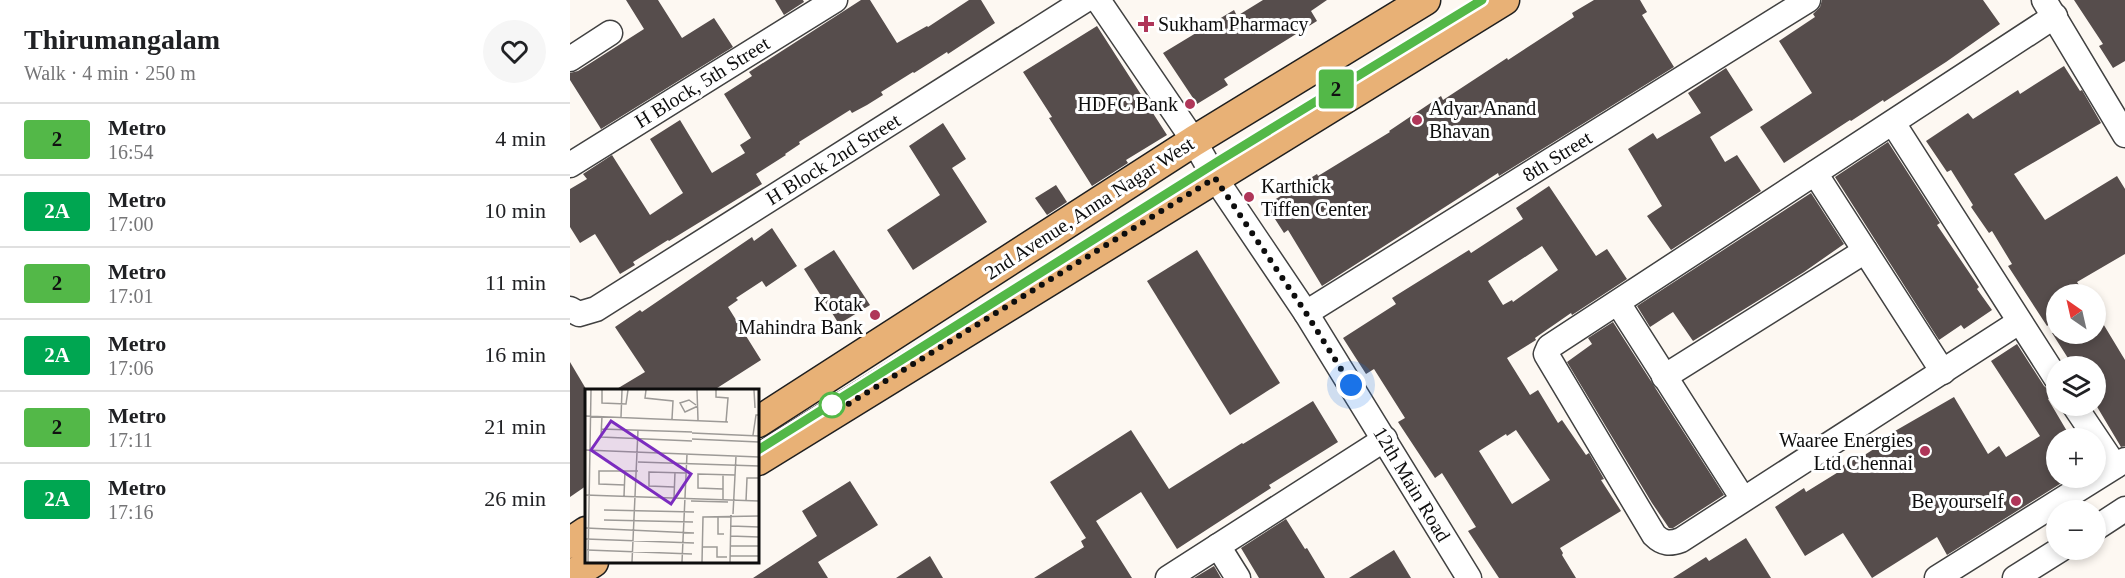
<!DOCTYPE html>
<html lang="en">
<head>
<meta charset="utf-8">
<style>
	body { margin:0; font-family:"Times New Roman",serif; background:#f6f6f6; color:#202124; height:100vh; display:flex; flex-direction:column; font-size:22px; white-space:nowrap }
	* { box-sizing:border-box; margin:0 }
	p { font-size:20px; color:#757577 }
	.icon { flex:none; width:33px; height:33px; fill:none; stroke:currentColor; stroke-width:2; stroke-linecap:round; stroke-linejoin:round }
	.map { position:relative; flex:1; overflow:hidden }
	.details { display:flex; flex-direction:column; background:#fff; width:570px }
	.details>* { flex:none }
	.badge { padding:0 12px; border-radius:4px; font-size:21px; line-height:39px }
	.needle { width:39px; rotate:326deg }
	.tools { position:absolute; left:1476px; top:284px; display:grid; gap:12px }
	.tools a { display:grid; place-items:center; width:60px; height:60px; border-radius:50%; background:#fff; box-shadow:0 3px 9px #0003; font-size:30px }
	.you { position:absolute; width:30px; height:30px; margin:-15px; border:4px solid #fff; border-radius:50%; background:#1a73e8; box-shadow:0 0 0 9px #1a73e833 }
	.map>.badge { position:absolute; translate:-50% -50%; box-shadow:0 0 0 3px #fff }
	.round { display:grid; place-items:center; flex:none; width:63px; height:63px; border-radius:32px; background:#f6f6f6 }
	.summary { display:flex; align-items:center; justify-content:space-between; height:102px; padding:0 24px }
	h1 { font-size:28px; font-weight:700; line-height:45px }
	ul { padding:0; list-style:none }
	li { display:flex; align-items:center; gap:18px; height:72px; padding:0 24px; border-top:2px solid #e0e0e0 }
	li div { flex:1 }
	li b { display:block; font-size:22px }
	li em { font-style:normal }
	li .badge { min-width:66px; font-weight:700; text-align:center }
	main { display:flex; flex:1; min-height:0 }
	.map>svg:first-child { display:block }
	.building { fill:#564d4c; fill-rule:evenodd }
	.lines { fill:none; stroke-linecap:round; stroke-linejoin:round }
	.minor-casing { stroke:#414141; stroke-width:27 }
	.major-casing { stroke:#1f1f1f; stroke-width:33 }
	.minor { stroke:#fff; stroke-width:24 }
	.major { stroke:#e8b176; stroke-width:30 }
	.line-casing { stroke:#fff; stroke-width:14 }
	.line { stroke:#53b848; stroke-width:9 }
	.walk { stroke:#0e0e0e; stroke-width:6; stroke-dasharray:0 10.8 }
	.poi-dot { fill:#af3659; stroke:#fff; stroke-width:2 }
	.stop-dot { fill:#fff; stroke:#53b848; stroke-width:3 }
	.labels { text-anchor:middle; dominant-baseline:central; stroke-width:6; stroke-linejoin:round; paint-order:stroke }
	.poi-label { font-size:20px; fill:#0e0e0e; stroke:#fff; text-anchor:end }
	.street-label { font-size:20px; fill:#0e0e0e; stroke:#fff }
	.inset-road { fill:none; stroke:#9d9a97; stroke-width:1.5 }
	.view { fill:#7b2cbf; fill-opacity:0.15; stroke:#7b2cbf; stroke-width:3 }
	.inset-edge { fill:none; stroke:#0e0e0e; stroke-width:3 }
</style>
</head>
<body>
<main>
<section class="details">
<div class="summary"><div><h1>Thirumangalam</h1><p>Walk · 4 min · 250 m</p></div><a class="round"><svg class="icon" aria-label="heart" viewBox="0 0 24 24"><path d="M12 20l-8-8c-3-5 5-10 8-4 3-6 11-1 8 4z"/></svg></a></div>
<ul>
<li><span class="badge" style="background:#53b848;color:#111">2</span><div><b>Metro</b><p>16:54</p></div><em>4 min</em></li>
<li><span class="badge" style="background:#00a651;color:#fff">2A</span><div><b>Metro</b><p>17:00</p></div><em>10 min</em></li>
<li><span class="badge" style="background:#53b848;color:#111">2</span><div><b>Metro</b><p>17:01</p></div><em>11 min</em></li>
<li><span class="badge" style="background:#00a651;color:#fff">2A</span><div><b>Metro</b><p>17:06</p></div><em>16 min</em></li>
<li><span class="badge" style="background:#53b848;color:#111">2</span><div><b>Metro</b><p>17:11</p></div><em>21 min</em></li>
<li><span class="badge" style="background:#00a651;color:#fff">2A</span><div><b>Metro</b><p>17:16</p></div><em>26 min</em></li>
</ul>
</section>
<div class="map">
<svg width="1555" height="578" viewBox="0 0 1555 578">
	<rect width="100%" height="100%" fill="#fdf8f2"/>
	<!-- building -->
	<g class="building">
		<polygon points="56,0 88,0 112,38 144,18 163,47 31,129 0,80 0,73 8,71 74,29"/>
		<polygon points="205,0 233,0 234,2 214,15"/>
		<polygon points="291,0 300,0 327,43 357,26 358,27 399,0 411,0 425,23 378,54 377,52 344,73 343,72 311,92 313,95 297,105 282,113 280,110 229,142 230,144 215,154 216,155 186,174 192,184 99,241 98,240 63,262 65,265 50,274 25,234 10,243 0,227 0,189 17,179 13,174 42,155 80,215 113,193 80,139 110,120 142,173 175,153 170,145 181,138 154,94 182,76 179,72"/>
		<polygon points="693,0 757,0 741,11 747,21 654,79 658,85 627,104 593,53 664,10 667,16"/>
		<polygon points="1024,0 1070,0 1077,12 1072,15 1104,67 929,176 928,173 752,286 718,230 714,233 696,205 747,174 748,176 820,132 819,131 871,96 873,100 937,58 938,60 1004,17 1002,13"/>
		<polygon points="1252,0 1413,0 1430,24 1376,62 1314,102 1313,100 1281,121 1280,120 1214,163 1190,127 1242,93 1209,41 1245,17 1243,14 1250,7"/>
		<polygon points="1504,0 1555,0 1555,61 1543,68 1529,46 1533,44"/>
		<polygon points="527,26 597,135 556,160 558,163 522,186 479,118 482,117 453,72"/>
		<polygon points="1494,66 1510,91 1512,90 1531,123 1444,174 1475,220 1547,176 1555,189 1555,254 1507,282 1515,294 1486,294 1486,320 1477,326 1438,266 1442,264 1422,231 1419,233 1401,207 1403,205 1381,170 1377,172 1356,141 1398,113 1403,119 1448,90 1450,94"/>
		<polygon points="1156,68 1183,110 1140,137 1155,162 1167,155 1191,191 1101,250 1077,216 1092,206 1058,149 1083,133 1087,139 1131,113 1118,93"/>
		<polygon points="373,123 396,159 382,168 417,222 343,270 317,230 370,195 339,146"/>
		<polygon points="1318,142 1370,223 1367,225 1409,287 1407,289 1422,310 1394,329 1391,325 1369,340 1265,177"/>
		<polygon points="486,185 497,202 477,215 465,198"/>
		<path d="M979 186 1026 256 1037 249 1057 279 1002 315 1001 313 965 338 966 340 937 358 960 395 968 390 988 423 992 420 1016 455 1019 453 1034 479 1031 480 1051 511 990 548 993 553 992 555 1006 578H929L898 531 906 527 872 473 865 478 828 422 835 418 804 369 796 374 773 338 826 304 822 298 899 250 901 253 953 219 946 208ZM972 246 988 270 943 302 942 300 933 305 918 281ZM946 430 980 480 942 504 909 451 936 434 937 436Z"/>
		<polygon points="1241,193 1274,244 1234,272 1123,341 1103,312 1080,327 1067,306"/>
		<polygon points="202,228 227,266 196,287 192,281 166,298 168,300 158,307 191,360 144,390 45,390 75,372 45,327 70,310 72,312 182,237 184,241"/>
		<polygon points="264,250 300,305 269,324 234,269"/>
		<polygon points="627,250 710,383 660,415 577,281"/>
		<polygon points="1526,312 1555,360 1555,446 1551,447 1526,405 1526,366 1503,366 1482,333 1526,333"/>
		<polygon points="1043,322 1154,495 1103,528 1099,528 1082,503 997,362 1022,344 1018,338"/>
		<polygon points="1447,344 1474,386 1479,390 1486,393 1478,399 1501,438 1486,438 1486,477 1501,477 1377,555 1367,537 1302,578 1273,533 1235,556 1205,507 1234,488 1236,492 1270,471 1269,468 1292,453 1293,456 1327,434 1325,431 1384,397 1418,454 1429,446 1436,457 1470,436 1421,361"/>
		<polygon points="0,362 16,389 16,486 0,497"/>
		<polygon points="743,401 768,442 699,485 701,488 607,549 571,492 526,521 562,578 464,578 514,547 511,541 516,538 480,482 561,430 599,489 672,443 673,444"/>
		<polygon points="280,481 308,525 248,562 258,578 183,578 247,536 232,511"/>
		<polygon points="716,519 735,549 737,548 755,578 689,578 671,548"/>
		<polygon points="1176,538 1201,578 1103,578 1136,557 1139,561"/>
		<polygon points="824,550 841,578 779,578"/>
		<polygon points="360,556 373,578 326,578"/>
		<polygon points="644,566 651,578 624,578"/>
	</g>
	<g class="lines">
		<!-- minor casing -->
		<g class="minor-casing">
			<g id="minor">
				<polyline points="528,0 624,141 645,178 736,313 899,578"/>
				<polyline points="1474,0 1555,135"/>
				<polyline points="0,59 40,33"/>
				<polyline points="1323,123 1486,378"/>
				<polyline points="0,165 265,0"/>
				<polyline points="1245,173 1373,372"/>
				<polyline points="1048,303 1173,499"/>
				<polyline points="0,309 9,314 26,309 515,0"/>
				<polyline points="736,313 1238,0"/>
				<path d="M1449 322 1111 540C1100 544 1093 544 1084 535L976 354 979 347 1485 16"/>
				<polyline points="1094,377 1295,251"/>
				<polyline points="1504,405 1545,466"/>
				<polyline points="1526,528 1555,509"/>
				<polyline points="648,546 668,578"/>
				<polyline points="598,578 815,439"/>
				<polyline points="1367,578 1555,460"/>
				<polyline points="1445,578 1491,549"/>
			</g>
		</g>
		<!-- major casing -->
		<g class="major-casing">
			<g id="major">
				<polyline points="188,422 624,141 855,0"/>
				<polyline points="188,460 934,0"/>
				<polyline points="0,543 16,532"/>
				<polyline points="0,576 23,562"/>
			</g>
		</g>
		<!-- minor -->
		<use href="#minor" class="minor"/>
		<!-- major -->
		<use href="#major" class="major"/>
	</g>
	<g class="lines">
		<!-- line casing -->
		<g class="line-casing">
			<polyline id="line" points="188,450 647,162 912,0"/>
		</g>
		<!-- line -->
		<use href="#line" class="line"/>
		<!-- walk -->
		<polyline class="walk" points="262,405 267,411 645,178 736,313 781,385"/>
	</g>
	<!-- markers -->
	<g class="poi-dot">
		<path d="M573 15h6v6h6v6h-6v6h-6v-6h-6v-6h6z"/>
		<circle cx="620" cy="104" r="6"/>
		<circle cx="847" cy="120" r="6"/>
		<circle cx="679" cy="197" r="6"/>
		<circle cx="305" cy="315" r="6"/>
		<circle cx="1355" cy="451" r="6"/>
		<circle cx="1446" cy="501" r="6"/>
	</g>
	<circle class="stop-dot" cx="262" cy="405" r="12"/>
	<g class="labels">
		<!-- poi labels -->
		<g class="poi-label">
			<text x="588" y="24" text-anchor="start">Sukham Pharmacy</text>
			<text x="608" y="104">HDFC Bank</text>
			<text x="859" y="108" text-anchor="start">Adyar Anand<tspan x="859" dy="23">Bhavan</tspan></text>
			<text x="691" y="186" text-anchor="start">Karthick<tspan x="691" dy="23">Tiffen Center</tspan></text>
			<text x="293" y="304">Kotak<tspan x="293" dy="23">Mahindra Bank</tspan></text>
			<text x="1343" y="440">Waaree Energies<tspan x="1343" dy="23">Ltd Chennai</tspan></text>
			<text x="1434" y="501">Be yourself</text>
		</g>
		<!-- street labels -->
		<g class="street-label">
			<text transform="translate(132 82) rotate(-32)">H Block, 5th Street</text>
			<text transform="translate(987 156) rotate(-32)">8th Street</text>
			<text transform="translate(263 159) rotate(-32)">H Block 2nd Street</text>
			<text transform="translate(519 208) rotate(-33)">2nd Avenue, Anna Nagar West</text>
			<text transform="translate(842 484) rotate(59)">12th Main Road</text>
		</g>
	</g>
	<!-- overview -->
	<g transform="translate(15 389)">
		<rect width="174" height="174" fill="#fdf8f2"/>
		<path class="inset-road" d="M17 1V14L41 15 43 1M61 1 60 9 88 12 87 30M112 1 113 31M131 1V8L143 9 141 33M169 1 170 19M111 16 104 11 95 14 100 23 113 17M0 27 143 33M17 27 16 48 107 52M36 28 37 1M16 40 107 43M107 44 174 47M168 46 171 26H174M107 50 174 53M0 61 174 68M53 73 174 77M40 96 14 95V82H53M89 98 64 97V83L101 84M138 100 113 99V85L150 86M0 106 174 112M39 107 40 82M89 109 90 83M138 110V86M106 112 143 113M161 112 162 89H174M19 121 109 123M148 125 151 67M133 127V145H139M19 131 108 133M146 137 174 138M1 139 109 144M145 147 174 148M1 150 109 154M145 157H174M118 158H132V168H142M2 161 107 165M145 167H174M3 173 6 1M47 173 53 41M97 173 102 65M117 173 118 128 174 127M145 173 146 126"/>
		<path class="view" d="M26 32 106 85 86 115 6 61Z"/>
		<rect width="174" height="174" class="inset-edge"/>
	</g>
</svg>
<div class="tools">
<a><svg class="needle" viewBox="-14 -14 28 28"><path d="M0-13l5 13h-10z" fill="#e53935"/><path d="M0 13l5-13h-10z" fill="#757577"/></svg></a>
<a><svg class="icon" aria-label="layers" viewBox="0 0 24 24"><path d="M12 4l9 5-9 5-9-5zM3 14l9 5 9-5"/></svg></a>
<a>+</a>
<a>−</a>
</div>
<div class="you" style="left:781px;top:385px"></div>
<b class="badge" style="left:766px;top:89px;background:#53b848;color:#111">2</b>
</div>
</main>
</body>
</html>
